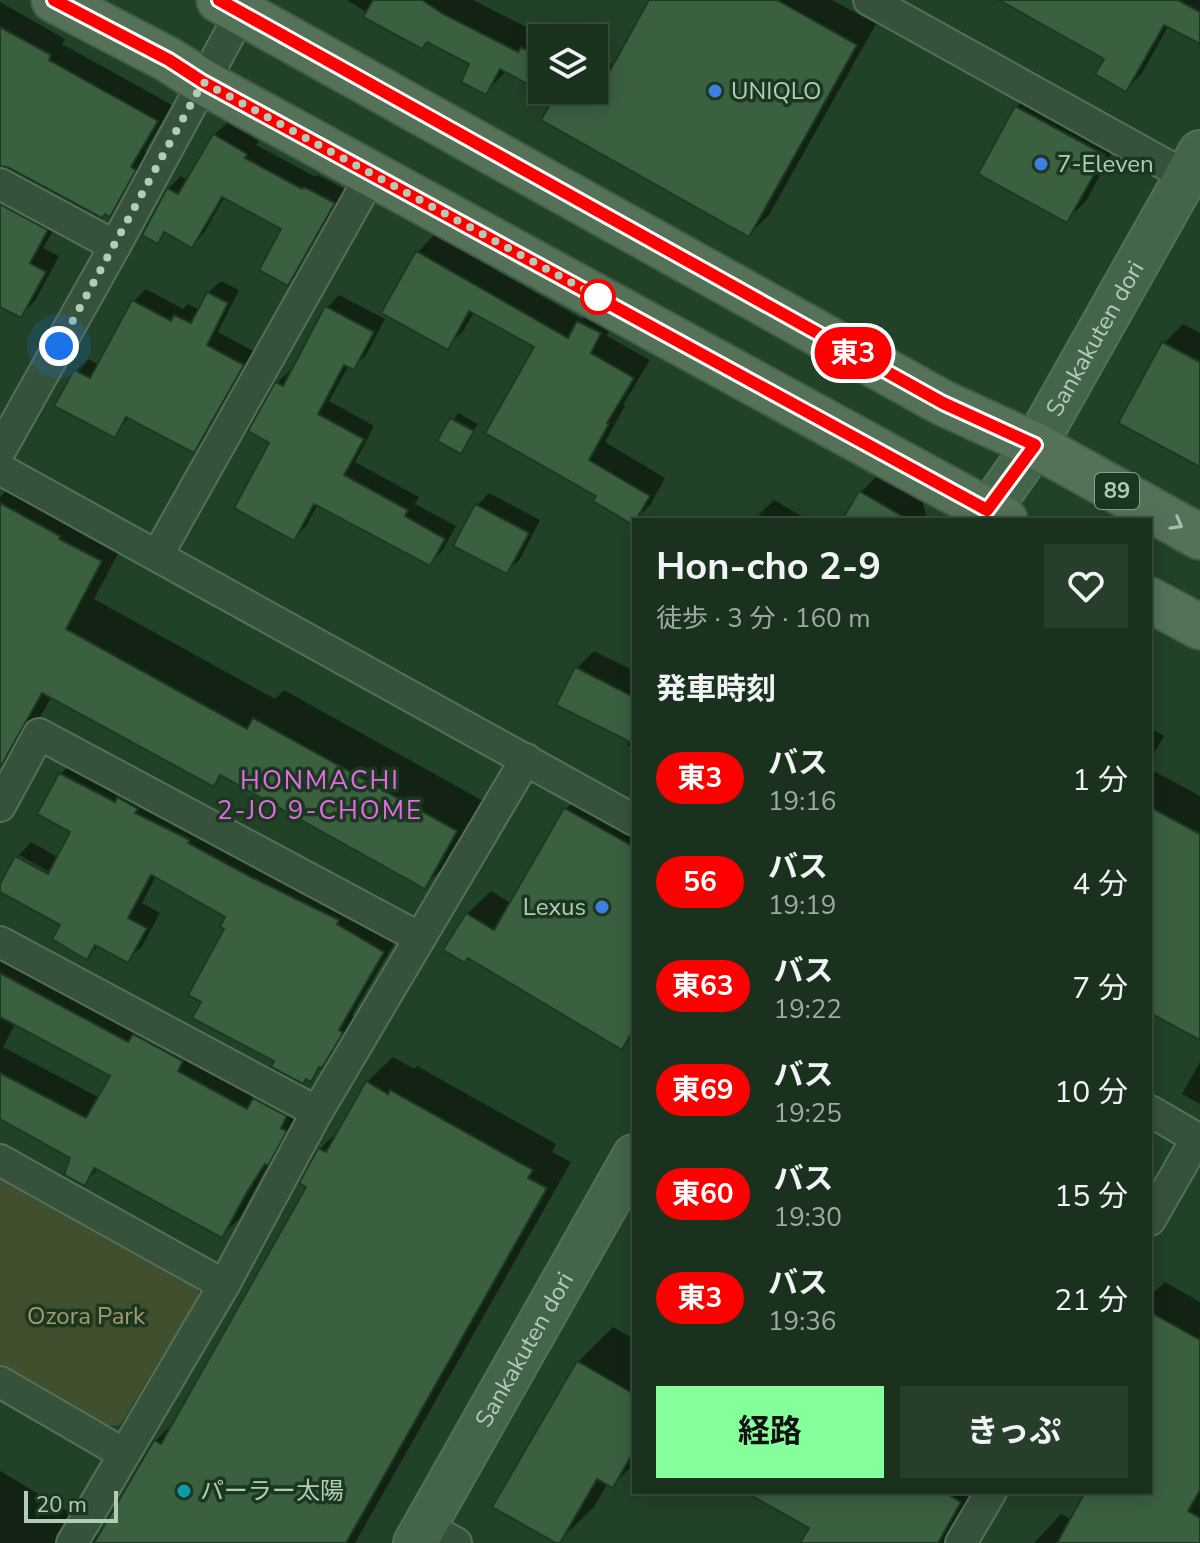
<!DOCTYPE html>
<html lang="ja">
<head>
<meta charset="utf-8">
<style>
	body { margin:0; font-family:"Nunito Sans","Noto Sans JP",sans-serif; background:#273e2a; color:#f1f3f6; height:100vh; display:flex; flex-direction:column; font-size:30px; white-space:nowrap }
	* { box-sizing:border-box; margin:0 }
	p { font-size:26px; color:#9faaa4 }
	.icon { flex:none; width:44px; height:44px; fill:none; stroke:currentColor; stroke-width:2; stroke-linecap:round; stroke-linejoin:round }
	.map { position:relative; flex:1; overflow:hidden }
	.drawer { position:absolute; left:632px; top:518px; width:520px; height:976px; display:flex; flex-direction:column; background:#1a321d; border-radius:0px; box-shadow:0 4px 20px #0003,0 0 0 2px #384d3b }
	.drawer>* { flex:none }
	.badge { padding:0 16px; border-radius:26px; font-size:28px; line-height:52px }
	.buttons { position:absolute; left:528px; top:24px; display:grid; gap:16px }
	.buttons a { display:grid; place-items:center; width:80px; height:80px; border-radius:0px; background:#1a321d; box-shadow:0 4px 20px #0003,0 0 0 2px #384d3b; font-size:40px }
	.scale { position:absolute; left:24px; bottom:20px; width:94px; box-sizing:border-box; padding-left:8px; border:4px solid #b3ccb8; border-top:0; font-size:22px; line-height:28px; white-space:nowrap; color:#b3ccb8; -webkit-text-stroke:6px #1c3720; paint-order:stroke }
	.you { position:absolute; width:40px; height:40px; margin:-20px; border:6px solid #fff; border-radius:50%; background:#1a73e8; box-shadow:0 0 0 12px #1a73e833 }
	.map>.badge { position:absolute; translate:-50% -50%; box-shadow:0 0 0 4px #fff }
	h2 { padding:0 24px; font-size:30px; line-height:72px }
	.round { display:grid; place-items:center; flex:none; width:84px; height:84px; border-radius:0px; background:#273e2a }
	.summary { display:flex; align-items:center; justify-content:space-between; height:136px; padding:0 24px }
	h1 { font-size:38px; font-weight:700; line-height:60px }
	.cta { display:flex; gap:16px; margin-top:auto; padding:16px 24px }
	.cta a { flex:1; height:92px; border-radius:0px; background:#85ff9b; color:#111; font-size:32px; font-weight:700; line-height:92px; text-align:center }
	.cta a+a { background:#273e2a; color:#f1f3f6 }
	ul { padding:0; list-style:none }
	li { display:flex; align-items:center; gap:24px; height:104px; padding:0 24px }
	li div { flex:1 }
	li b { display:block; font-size:30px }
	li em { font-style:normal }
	li .badge { min-width:88px; font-weight:700; text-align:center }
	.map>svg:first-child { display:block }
	.green { fill:#40502f }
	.shadow { fill:#0007; fill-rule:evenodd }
	.building { fill:#3b6040; stroke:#1e3922; stroke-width:2 }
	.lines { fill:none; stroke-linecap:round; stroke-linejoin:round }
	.street-casing { stroke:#556f59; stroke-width:34 }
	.secondary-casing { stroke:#556f59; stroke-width:46 }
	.primary-casing { stroke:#405b45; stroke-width:48 }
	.street { stroke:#37523b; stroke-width:30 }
	.secondary { stroke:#44654a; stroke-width:42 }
	.primary { stroke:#557259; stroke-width:44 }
	.oneway { stroke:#a5beaa }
	.line-casing { stroke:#fff; stroke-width:18 }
	.line { stroke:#f00; stroke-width:12 }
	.walk { stroke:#b3ccb8; stroke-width:8; stroke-dasharray:0 14.4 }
	.shop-dot { fill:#3f7fe0; stroke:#1c3720; stroke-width:3 }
	.stop-dot { fill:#fff; stroke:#f00; stroke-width:4 }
	.culture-dot { fill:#0f9aa8; stroke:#1c3720; stroke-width:3 }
	.labels { text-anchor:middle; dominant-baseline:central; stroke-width:7; stroke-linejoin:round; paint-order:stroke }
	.shield { fill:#1c3720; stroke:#869f8a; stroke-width:2 }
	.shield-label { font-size:22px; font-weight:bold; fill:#b3ccb8 }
	.poi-label { font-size:24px; fill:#b3ccb8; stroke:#1c3720; text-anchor:start }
	.street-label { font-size:24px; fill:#b3ccb8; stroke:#1c3720 }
	.park-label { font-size:24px; fill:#a59970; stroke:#1c3720 }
	.neighbourhood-label { font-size:26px; letter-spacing:2px; fill:#e36ae4; stroke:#1c3720 }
</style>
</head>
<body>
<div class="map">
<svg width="1200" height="1543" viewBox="0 0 1200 1543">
	<rect width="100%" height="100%" fill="#224227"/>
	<!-- green -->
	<polygon class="green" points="0,1172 196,1278 199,1296 120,1425 107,1426 0,1365"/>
	<!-- shadow -->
	<g class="shadow">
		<polygon points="347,0 473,0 538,33 542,28 561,38 542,38 542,89 507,70 486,92 472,63 428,41 422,47"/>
		<polygon points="648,0 832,0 876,24 769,215 749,234 543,90 594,90 594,56 614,66 651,1"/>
		<polygon points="1003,0 1200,0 1200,33 1169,25 1142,73 1126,90 1106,58"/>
		<polygon points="0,2 65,39 62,44 172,105 145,151 150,154 125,199 110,214 0,164"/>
		<polygon points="1036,88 1122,135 1086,201 1067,220 1017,107"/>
		<polygon points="227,123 259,141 256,145 316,177 318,175 346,190 301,271 288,283 284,228 225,196 204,233 192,246 167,232 157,241 168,189 181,176 188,181 214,135"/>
		<polygon points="0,178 62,215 43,248 59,256 35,301 20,316 0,305"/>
		<polygon points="434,235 582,319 596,305 616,315 607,336 650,360 623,405 625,406 605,442 665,478 650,505 635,520 599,495 537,347 474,312 464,330 447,347 417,253"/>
		<polygon points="221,281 239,290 218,332 255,352 206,438 194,451 130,416 114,436 75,371 88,359 99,365 134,301 146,289 183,309 188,304 200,310 208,293"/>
		<polygon points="339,295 385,319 366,355 354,367 349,365 329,401 374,426 355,462 419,497 415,504 456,526 442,551 430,564 318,504 306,526 294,538 272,442 277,383 289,371 292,373 327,308"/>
		<polygon points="1183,324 1200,333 1200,456 1121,422 1164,343"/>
		<polygon points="458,413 478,424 460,451 440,441"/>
		<polygon points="885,468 920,490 927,520 845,520 861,492"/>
		<polygon points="25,472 130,531 94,599 275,699 284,690 485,802 454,857 425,886 223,775 213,785 52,696 33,729 0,768 0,497"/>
		<polygon points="489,493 540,520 520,559 507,571 476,506"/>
		<polygon points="774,500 808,520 754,520"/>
		<polygon points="594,651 634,671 634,749 627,745 630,740 576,669"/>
		<polygon points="1150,728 1164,736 1150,760"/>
		<path d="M75 759 398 937 352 1015 356 1018 336 1051 310 1079 277 1060 203 1001 226 928 227 917 156 876 142 903 160 913 142 946 127 960 99 945 86 958 62 924 0 889 17 857 31 842 59 858 73 831 61 774ZM19 855 58 877 56 880 19 860Z"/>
		<polygon points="1150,769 1200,796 1200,1038 1150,1009"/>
		<polygon points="589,785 634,811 634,1035 622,1047 467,914 491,891 512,904 566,809"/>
		<path d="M0 945 303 1112 285 1145 264 1172 240 1218 222 1235 99 1168 84 1183 73 1157 0 1117ZM16 1023 113 1076 100 1098 3 1047Z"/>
		<polygon points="393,1057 414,1069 417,1066 556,1144 552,1152 571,1162 355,1543 0,1543 0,1471 79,1518 89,1534 101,1536 155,1441 178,1419 309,1186 320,1149 343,1126 367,1082"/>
		<polygon points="1200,1062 1200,1104 1182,1094"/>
		<polygon points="1165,1282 1200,1302 1200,1543 1034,1543 1061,1514 1072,1520 1087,1492 1150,1492 1150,1296"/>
		<polygon points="613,1327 634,1339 634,1464 612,1486 608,1483 594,1507 558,1542 578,1362"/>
		<polygon points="749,1492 976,1492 947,1543 803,1543 811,1527"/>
	</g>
	<!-- building -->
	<g class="building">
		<polygon points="373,0 422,0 443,14 518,52 521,47 542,58 542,92 500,69 486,95 461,82 469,64 427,42 422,49 363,17"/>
		<polygon points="649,0 777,0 857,45 749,237 541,120 558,90 599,90"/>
		<polygon points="999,0 1178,0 1200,12 1200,44 1164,25 1126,92 1095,74 1104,59"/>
		<polygon points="0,27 51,55 49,60 158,121 131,167 136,170 110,217 105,214 102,218 9,168 0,166"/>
		<polygon points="1015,106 1105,155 1067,223 978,174"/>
		<polygon points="213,134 247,154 245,158 302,189 304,187 335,203 288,286 259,270 281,229 222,197 192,248 164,232 158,244 142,235 167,188 178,194"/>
		<polygon points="0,204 48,230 30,263 46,272 21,318 0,307"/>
		<polygon points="416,251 568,338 577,321 601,333 591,353 634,378 607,423 609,424 589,460 650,496 633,525 593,501 596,496 485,433 534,347 469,311 448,350 381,313"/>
		<polygon points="207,292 228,303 207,345 244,365 194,453 126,417 115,438 54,406 74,370 90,378 132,300 171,321 174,315 191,323"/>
		<polygon points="325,306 374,332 354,370 344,365 318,414 364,439 344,475 408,510 405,516 445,539 430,566 314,504 294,541 234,508 269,443 248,431 275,382 283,386"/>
		<polygon points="1162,342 1200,362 1200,467 1118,423"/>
		<polygon points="450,418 474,431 461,454 437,441"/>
		<polygon points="859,491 909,520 842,520"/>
		<polygon points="0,503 60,536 59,539 102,561 66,629 247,729 253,718 457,831 425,889 220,775 214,787 42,693 0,768"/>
		<polygon points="475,504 529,533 507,574 453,546"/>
		<polygon points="575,667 634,697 634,744 556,705"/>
		<polygon points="59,773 115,802 117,797 138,809 135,813 190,840 188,843 251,877 339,920 337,924 384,952 339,1030 343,1033 322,1068 319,1067 311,1082 306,1079 303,1084 271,1067 274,1061 192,1018 201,1002 188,995 224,929 220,927 225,917 151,875 128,918 147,928 128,963 95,945 87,960 52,939 60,925 0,892 0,884 15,856 48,874 70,832 37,814"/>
		<polygon points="1150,807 1200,834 1200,1040 1150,1013"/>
		<polygon points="564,808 634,847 634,1029 622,1050 468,958 465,963 443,950 466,913 494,930"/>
		<polygon points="0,973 128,1042 133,1034 183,1061 178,1071 247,1109 253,1098 287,1116 281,1128 287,1131 268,1166 265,1164 247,1192 222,1238 94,1168 85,1186 64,1175 70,1158 0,1119 0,1073 86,1118 110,1076 0,1017"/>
		<polygon points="366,1081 388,1094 390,1090 533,1170 528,1178 547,1188 346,1543 94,1543 154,1440 161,1444 306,1187 299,1183 318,1148 326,1152"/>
		<polygon points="1150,1312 1200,1340 1200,1490 1188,1511 1200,1518 1200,1543 1057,1543 1085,1492 1150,1492"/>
		<polygon points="577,1361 634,1394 634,1451 613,1488 597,1479 560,1543 556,1543 492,1507"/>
		<polygon points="745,1492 944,1492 961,1502 938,1543 800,1543 809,1528"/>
	</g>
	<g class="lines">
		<!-- street casing -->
		<g class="street-casing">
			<g id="street">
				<polyline points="869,0 1186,176"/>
				<polyline points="0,184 115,246"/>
				<polyline points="0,451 115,246 248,0"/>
				<polyline points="0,469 634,820"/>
				<polyline points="157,556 372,174"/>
				<polyline points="0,806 39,734 420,938"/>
				<polyline points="0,942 317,1112"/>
				<polyline points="1150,1111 1200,1140"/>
				<polyline points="0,1160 224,1285"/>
				<polyline points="1150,1220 1197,1138"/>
				<polyline points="0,1382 124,1454"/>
				<polyline points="425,1526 456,1543"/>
				<polyline points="72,1543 224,1285 317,1112 526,759"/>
				<polyline points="961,1543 991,1492"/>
			</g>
		</g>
		<!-- secondary casing -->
		<g class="secondary-casing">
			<g id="secondary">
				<path id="s1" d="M982 520 1035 445 1200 152"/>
				<path id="s2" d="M415 1543 634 1156"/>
			</g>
		</g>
		<!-- primary casing -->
		<g class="primary-casing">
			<g id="primary">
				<polyline points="54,0 169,60 203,82 1005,520"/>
				<polyline points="219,0 943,403 1035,445 1200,537"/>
				<polyline points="1150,600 1200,627"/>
			</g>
		</g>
		<!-- street -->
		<use href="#street" class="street"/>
		<!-- secondary -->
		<use href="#secondary" class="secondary"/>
		<!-- primary -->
		<use href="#primary" class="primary"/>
	</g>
	<!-- one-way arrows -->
	<defs><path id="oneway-chevron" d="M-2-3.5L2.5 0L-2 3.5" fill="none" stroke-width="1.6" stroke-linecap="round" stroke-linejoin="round" transform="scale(2)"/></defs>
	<use class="oneway" href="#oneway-chevron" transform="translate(1177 524) rotate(29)"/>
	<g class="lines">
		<!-- line casing -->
		<g class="line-casing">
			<polyline id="line" points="54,0 169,60 203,82 987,510 1035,445 943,403 219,0"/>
		</g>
		<!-- line -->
		<use href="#line" class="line"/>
		<!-- walk -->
		<polyline class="walk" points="59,346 203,82 598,297"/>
	</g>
	<!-- markers -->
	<g class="shop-dot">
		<circle cx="715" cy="91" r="8"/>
		<circle cx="1041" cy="164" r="8"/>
		<circle cx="602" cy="907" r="8"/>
	</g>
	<circle class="stop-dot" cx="598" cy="297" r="16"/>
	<circle class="culture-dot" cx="184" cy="1491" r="8"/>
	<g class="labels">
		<!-- shield labels -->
		<rect class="shield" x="1095" y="473" width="44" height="36" rx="6"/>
		<g class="shield-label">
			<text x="1117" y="491">89</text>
		</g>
		<!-- poi labels -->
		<g class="poi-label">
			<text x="731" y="91">UNIQLO</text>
			<text x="1057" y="164">7-Eleven</text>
			<text x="586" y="907" text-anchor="end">Lexus</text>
			<text x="200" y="1491">パーラー太陽</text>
		</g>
		<!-- street labels -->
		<g class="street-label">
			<text stroke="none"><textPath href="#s1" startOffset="214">Sankakuten dori</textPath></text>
			<text stroke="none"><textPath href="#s2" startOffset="222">Sankakuten dori</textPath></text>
		</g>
		<!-- park labels -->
		<g class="park-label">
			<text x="86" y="1316">Ozora Park</text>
		</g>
		<!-- neighbourhood labels -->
		<g class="neighbourhood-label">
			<text x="320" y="780">HONMACHI<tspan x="320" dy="30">2-JO 9-CHOME</tspan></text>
		</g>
	</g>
</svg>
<div class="buttons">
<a><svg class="icon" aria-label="layers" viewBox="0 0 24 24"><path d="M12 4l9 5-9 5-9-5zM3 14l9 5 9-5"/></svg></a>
</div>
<div class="scale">20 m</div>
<div class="you" style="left:59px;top:346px"></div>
<b class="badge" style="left:853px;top:353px;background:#f00;color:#fff">東3</b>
<section class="drawer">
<div class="summary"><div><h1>Hon-cho 2-9</h1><p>徒歩 · 3 分 · 160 m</p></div><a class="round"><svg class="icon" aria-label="heart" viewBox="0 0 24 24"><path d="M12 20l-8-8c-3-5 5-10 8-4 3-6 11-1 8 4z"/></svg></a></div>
<h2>発車時刻</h2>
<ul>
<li><span class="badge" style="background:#f00;color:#fff">東3</span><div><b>バス</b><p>19:16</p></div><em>1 分</em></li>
<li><span class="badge" style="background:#f00;color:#fff">56</span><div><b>バス</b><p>19:19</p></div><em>4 分</em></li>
<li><span class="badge" style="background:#f00;color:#fff">東63</span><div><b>バス</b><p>19:22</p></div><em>7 分</em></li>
<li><span class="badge" style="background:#f00;color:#fff">東69</span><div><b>バス</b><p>19:25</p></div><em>10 分</em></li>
<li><span class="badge" style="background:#f00;color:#fff">東60</span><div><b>バス</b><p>19:30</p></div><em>15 分</em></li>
<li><span class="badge" style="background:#f00;color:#fff">東3</span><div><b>バス</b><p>19:36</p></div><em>21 分</em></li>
</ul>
<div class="cta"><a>経路</a><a>きっぷ</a></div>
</section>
</div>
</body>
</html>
